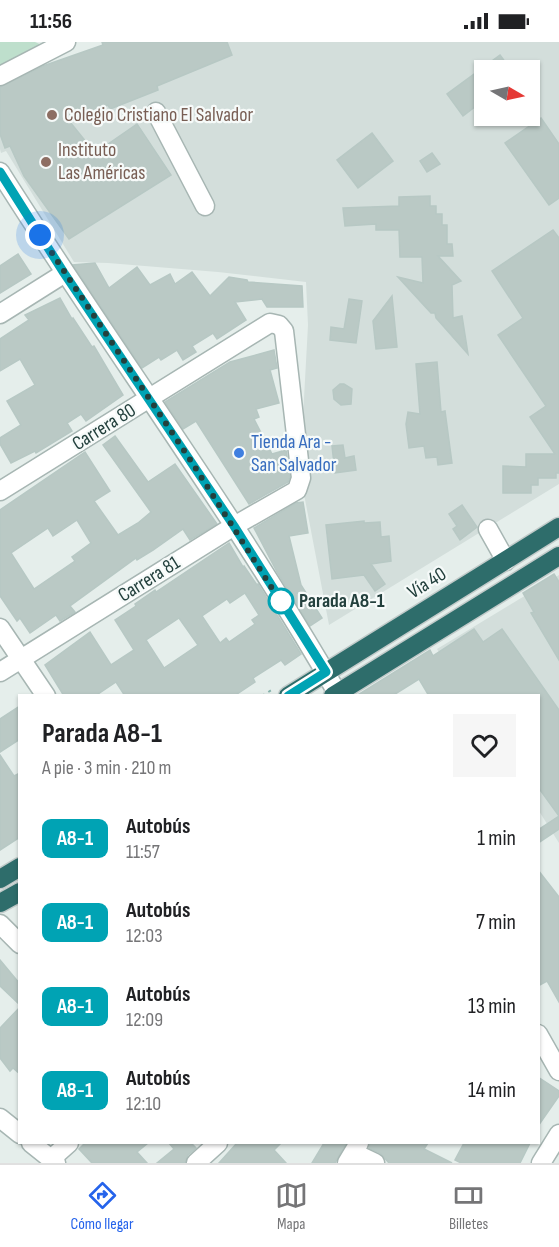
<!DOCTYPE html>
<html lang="es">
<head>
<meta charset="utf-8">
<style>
	body { margin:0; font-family:"Sofia Sans Condensed",sans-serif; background:#f6f6f6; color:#202124; height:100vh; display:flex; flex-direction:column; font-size:22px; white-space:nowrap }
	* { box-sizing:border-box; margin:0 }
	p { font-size:20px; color:#757577 }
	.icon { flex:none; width:33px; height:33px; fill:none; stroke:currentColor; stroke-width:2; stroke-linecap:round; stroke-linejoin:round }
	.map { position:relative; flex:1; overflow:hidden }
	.details { position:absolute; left:18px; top:652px; width:522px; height:450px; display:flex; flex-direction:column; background:#fff; border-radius:0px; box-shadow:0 2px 4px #0004 }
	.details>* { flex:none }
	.badge { padding:0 12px; border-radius:9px; font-size:21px; line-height:39px }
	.needle { width:39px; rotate:99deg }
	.tools { position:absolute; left:474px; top:18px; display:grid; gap:12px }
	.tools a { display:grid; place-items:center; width:66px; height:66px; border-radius:0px; background:#fff; box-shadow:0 2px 4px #0004; font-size:30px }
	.you { position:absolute; width:30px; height:30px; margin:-15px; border:4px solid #fff; border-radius:50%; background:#1a73e8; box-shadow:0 0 0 9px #1a73e833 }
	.map>.badge { position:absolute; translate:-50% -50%; box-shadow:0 0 0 3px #fff }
	.round { display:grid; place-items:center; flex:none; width:63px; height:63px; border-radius:0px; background:#f6f6f6 }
	.headline { display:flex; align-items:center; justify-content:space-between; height:102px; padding:0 24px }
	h1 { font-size:28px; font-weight:700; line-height:45px }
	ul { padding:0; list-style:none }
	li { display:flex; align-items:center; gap:18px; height:84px; padding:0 24px }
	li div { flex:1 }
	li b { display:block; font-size:22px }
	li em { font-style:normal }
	li .badge { min-width:66px; font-weight:700; text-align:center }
	.status { display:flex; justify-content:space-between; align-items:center; height:42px; padding:0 30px; background:#fff; direction:ltr }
	.status svg { height:16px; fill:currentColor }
	.tabs { display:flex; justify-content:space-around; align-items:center; height:84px; border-top:2px solid #e0e0e0; background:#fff; font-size:16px; color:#757577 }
	.tabs a { display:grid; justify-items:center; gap:3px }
	.tabs .current { color:#2563eb }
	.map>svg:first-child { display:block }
	.built { fill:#d3dedb; fill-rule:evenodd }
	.green { fill:#bedfcc }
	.building { fill:#bac9c5; stroke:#b7c8c4; stroke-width:1.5; fill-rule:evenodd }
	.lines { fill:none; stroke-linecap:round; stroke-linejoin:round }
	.minor-casing { stroke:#a7b6b3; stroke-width:21 }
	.highway-casing { stroke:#c1cac9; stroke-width:21 }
	.path { stroke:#85b2ab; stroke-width:2; stroke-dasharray:3 4.5; stroke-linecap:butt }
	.minor { stroke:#fff; stroke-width:18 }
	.highway { stroke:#2e6d6b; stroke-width:18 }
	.line-casing { stroke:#fff; stroke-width:14 }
	.line { stroke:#00a3b4; stroke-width:9 }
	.walk { stroke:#23403d; stroke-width:6; stroke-dasharray:0 10.8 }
	.education-dot { fill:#8d6e63; stroke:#f6faf9; stroke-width:2 }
	.shop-dot { fill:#3f7fe0; stroke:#f6faf9; stroke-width:2 }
	.stop-dot { fill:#fff; stroke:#00a3b4; stroke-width:3 }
	.labels { text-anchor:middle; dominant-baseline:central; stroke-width:4.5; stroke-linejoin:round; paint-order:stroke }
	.education-label { font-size:20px; fill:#785e54; stroke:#f6faf9; text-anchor:start }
	.street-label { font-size:20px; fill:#23403d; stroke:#f6faf9 }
	.shop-label { font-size:20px; fill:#366cbe; stroke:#f6faf9; text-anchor:start }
	.stop-label { font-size:20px; font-weight:bold; fill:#23403d; stroke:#f6faf9; text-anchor:start }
</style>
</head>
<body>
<div class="status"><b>11:56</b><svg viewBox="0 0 49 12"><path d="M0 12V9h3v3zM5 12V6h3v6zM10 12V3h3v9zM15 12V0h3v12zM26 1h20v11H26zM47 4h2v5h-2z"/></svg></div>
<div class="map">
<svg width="559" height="1121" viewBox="0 0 559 1121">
	<rect width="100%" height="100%" fill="#e5eeeb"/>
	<!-- built -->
	<g class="built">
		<path d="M181 0H559V442L329 583 304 452 302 393 308 283 306 240 218 230 108 221 74 220 6 109 1 111 0 107V74ZM484 28H530V74H484Z"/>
		<polygon points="559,533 559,801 539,769 538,654 466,654 437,607"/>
	</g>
	<!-- green -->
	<polygon class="green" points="0,0 35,0 44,4 0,26"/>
	<!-- building -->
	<g class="building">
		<polygon points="102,0 227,0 232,13 157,44 158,48 110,67 108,63 70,80 95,111 137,82 171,133 69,197 24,134 10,104 5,106 0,92 0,45 43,24 103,3"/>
		<polygon points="500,13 511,28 484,28 484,58 463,74 447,52"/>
		<polygon points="541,76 559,102 559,156 549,163 505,101"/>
		<polygon points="372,91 393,119 358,146 337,118"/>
		<polygon points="432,111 440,122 427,130 420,119"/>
		<polygon points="430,154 430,164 436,164 436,172 442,172 442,183 447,183 447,202 452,202 453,214 438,214 461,239 452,243 453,276 462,274 468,312 436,276 435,271 431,271 398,235 423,241 422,215 400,215 399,188 376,188 376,182 345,184 343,166 399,164 399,155"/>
		<polygon points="553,188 559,196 559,431 556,431 556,436 538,436 538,443 531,443 531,451 503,451 503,424 526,425 526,412 555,412 530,375 546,364 498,293 523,276 492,229"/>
		<polygon points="18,212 31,232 0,251 0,224"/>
		<polygon points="95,221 109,246 137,225 150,243 170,232 175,242 192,230 210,254 229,235 247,238 248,240 302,244 303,265 267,265 262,257 235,260 246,278 217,297 213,291 192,304 196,310 183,318 177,308 161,318 159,315 142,326 73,223"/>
		<polygon points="392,254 397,305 376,307 373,279"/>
		<polygon points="60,256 72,277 73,276 92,305 94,304 123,353 86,379 81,372 67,381 72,389 36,411 35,409 11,421 0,402 0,396 21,383 7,359 35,343 20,317 0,329 0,297 29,278 25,273"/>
		<polygon points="349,257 362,259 356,301 330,298 331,285 344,287"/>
		<polygon points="274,308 277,326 270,328 279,361 256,367 259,375 254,377 272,412 286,408 290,435 288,440 249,462 196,379 183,387 165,360 230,320"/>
		<polygon points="437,320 441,370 445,369 452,421 438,423 437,415 426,416 424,404 409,406 406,382 408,370 420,372 416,322"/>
		<polygon points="340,342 344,342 352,347 351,362 341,363 334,357 333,348"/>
		<path d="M115 394 148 440 175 422 217 482 190 498 183 487 153 508 137 518 136 516 70 564 75 570 60 579 56 573 30 591 20 576 17 579 0 554V468L85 410 110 449 94 459 118 493 138 481 151 470 103 403ZM77 478 91 501 72 515 75 519 34 547 11 511 48 486 53 494Z"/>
		<polygon points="343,403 345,416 354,414 356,428 335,431 332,404"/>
		<polygon points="303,460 308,491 289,494 301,543 322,576 310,584 277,530 254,486 296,461"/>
		<polygon points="462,463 477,485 460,498 453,487 457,484 449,472"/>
		<polygon points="364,479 364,481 380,480 381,495 389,494 391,519 371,522 385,542 375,549 364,533 332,537 326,483"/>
		<path d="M229 501 243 525 244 524 257 543 258 542 301 612 285 623 281 618 253 636 255 640 234 654H125L116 640 95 654H64L45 623 90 590 111 623 134 608 115 578 136 564 135 562 155 548 156 550ZM245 551 259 573 252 578 255 582 229 600 226 596 220 601 202 574 227 557 230 561ZM179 576 198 603 164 626 146 598Z"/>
		<polygon points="554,532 559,540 559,618 531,571 534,570 523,551"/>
		<polygon points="474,587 483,600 502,587 559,668 559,787 538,801 538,788 559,774 538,745 538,654 429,654 419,637 392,654 356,654 430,608 433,614"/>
		<polygon points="20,664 20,697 0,710 0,677"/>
		<polygon points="0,713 14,734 20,731 20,795 0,808"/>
		<polygon points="538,828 559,855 559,960 547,939 538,944"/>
		<polygon points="0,918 20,942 20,963 0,944"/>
		<polygon points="20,965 20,1032 13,1026 10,1029 0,1016 0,986"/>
		<polygon points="538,1035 559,1049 559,1054 538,1084"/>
		<polygon points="85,1101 148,1101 137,1110 147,1121 92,1121 79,1107"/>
		<polygon points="169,1101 191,1101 196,1106 188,1113 185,1121 157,1121 174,1107"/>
		<polygon points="237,1101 281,1101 274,1108 286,1121 219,1121"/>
		<polygon points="324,1101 346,1101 335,1121 312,1121"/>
		<polygon points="370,1101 428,1101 424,1107 452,1121 389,1121 380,1111 369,1106"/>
		<polygon points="464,1101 530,1101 520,1121 461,1121 455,1118"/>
	</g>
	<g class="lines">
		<!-- minor casing -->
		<g class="minor-casing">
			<g id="minor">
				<polyline points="0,34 66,0"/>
				<polyline points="156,70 205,164"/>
				<path d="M0 130C111 306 235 473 339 654"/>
				<polyline points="0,272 65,231"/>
				<polyline points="0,449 270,281 279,283 284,289 301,436 297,448 234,484 0,630"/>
				<polyline points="488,487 506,519"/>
				<polyline points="0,586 46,654"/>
				<polyline points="0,882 20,902"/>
				<polyline points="538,992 559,1029"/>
				<polyline points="0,1076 20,1092"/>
				<polyline points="31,1101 56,1121"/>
				<polyline points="354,1111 375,1121"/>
				<polyline points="51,1117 69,1101"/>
				<polyline points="196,1121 218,1101"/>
				<polyline points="347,1121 359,1101"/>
				<polyline points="541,1121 559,1092"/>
			</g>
		</g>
		<!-- highway casing -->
		<g class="highway-casing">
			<g id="highway">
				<polyline points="288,654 559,485"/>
				<polyline points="333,654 559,514"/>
				<polyline points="0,837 20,825"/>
				<polyline points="0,861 20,850"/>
			</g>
		</g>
		<!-- path -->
		<polyline class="path" points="262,654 273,647"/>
		<!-- minor -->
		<use href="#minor" class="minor"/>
		<!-- highway -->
		<use href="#highway" class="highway"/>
	</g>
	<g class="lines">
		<!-- line casing -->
		<g class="line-casing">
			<polyline id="line" points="0,130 64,231 234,484 326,630 288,654"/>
		</g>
		<!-- line -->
		<use href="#line" class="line"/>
		<!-- walk -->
		<polyline class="walk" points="40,193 191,419 282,562 281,559"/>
	</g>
	<!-- markers -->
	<g class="education-dot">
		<circle cx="52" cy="73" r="6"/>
		<circle cx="46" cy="120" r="6"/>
	</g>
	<circle class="shop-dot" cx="239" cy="411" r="6"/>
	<circle class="stop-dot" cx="281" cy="559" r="12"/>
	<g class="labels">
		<!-- education labels -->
		<g class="education-label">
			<text x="64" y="73">Colegio Cristiano El Salvador</text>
			<text x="58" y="108">Instituto<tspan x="58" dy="23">Las Américas</tspan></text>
		</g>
		<!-- street labels -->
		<g class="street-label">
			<text transform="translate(104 385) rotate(-32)">Carrera 80</text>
			<text transform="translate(149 537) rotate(-32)">Carrera 81</text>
			<text transform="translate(427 541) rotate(-32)">Vía 40</text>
		</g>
		<!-- shop labels -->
		<g class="shop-label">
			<text x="251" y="400">Tienda Ara -<tspan x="251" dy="23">San Salvador</tspan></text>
		</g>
		<!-- stop labels -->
		<g class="stop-label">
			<text x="299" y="559">Parada A8-1</text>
		</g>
	</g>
</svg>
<div class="tools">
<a><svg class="needle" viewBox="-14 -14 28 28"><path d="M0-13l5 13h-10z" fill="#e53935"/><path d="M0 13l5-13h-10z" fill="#757577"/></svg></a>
</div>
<div class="you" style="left:40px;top:193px"></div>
<section class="details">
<div class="headline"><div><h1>Parada A8-1</h1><p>A pie · 3 min · 210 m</p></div><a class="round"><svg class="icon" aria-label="heart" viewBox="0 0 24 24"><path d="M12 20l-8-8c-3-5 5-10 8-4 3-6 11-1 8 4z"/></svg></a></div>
<ul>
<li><span class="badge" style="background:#00a3b4;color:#fff">A8-1</span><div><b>Autobús</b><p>11:57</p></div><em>1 min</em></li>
<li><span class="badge" style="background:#00a3b4;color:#fff">A8-1</span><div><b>Autobús</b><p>12:03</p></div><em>7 min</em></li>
<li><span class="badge" style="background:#00a3b4;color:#fff">A8-1</span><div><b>Autobús</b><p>12:09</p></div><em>13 min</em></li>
<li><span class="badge" style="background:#00a3b4;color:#fff">A8-1</span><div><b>Autobús</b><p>12:10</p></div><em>14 min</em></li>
</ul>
</section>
</div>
<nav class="tabs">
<a class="current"><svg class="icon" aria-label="directions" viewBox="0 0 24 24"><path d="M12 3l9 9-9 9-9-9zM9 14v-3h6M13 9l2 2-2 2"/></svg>Cómo llegar</a>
<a><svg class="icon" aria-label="map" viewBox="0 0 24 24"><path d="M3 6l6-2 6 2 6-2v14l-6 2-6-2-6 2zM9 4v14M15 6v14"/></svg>Mapa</a>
<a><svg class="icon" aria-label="tickets" viewBox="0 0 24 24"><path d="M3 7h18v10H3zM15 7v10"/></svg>Billetes</a>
</nav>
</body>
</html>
